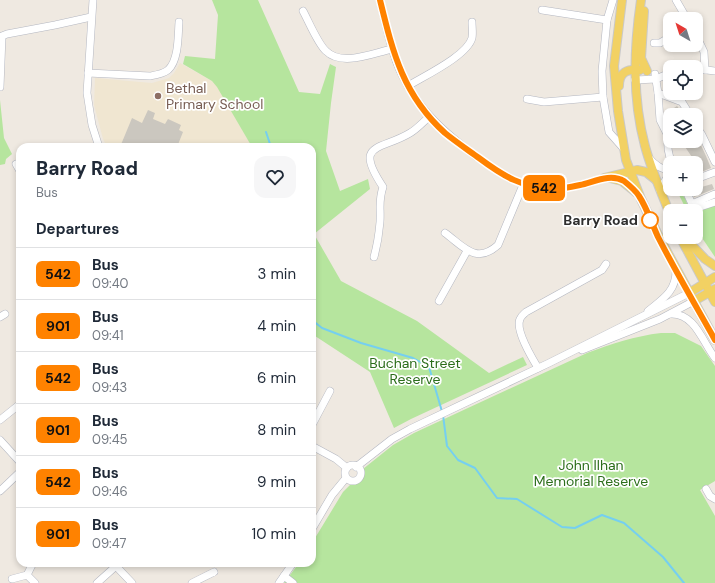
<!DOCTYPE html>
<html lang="en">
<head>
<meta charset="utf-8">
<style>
	body { margin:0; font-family:"DM Sans",sans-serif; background:#f6f6f7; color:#1f2937; height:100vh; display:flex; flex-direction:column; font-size:15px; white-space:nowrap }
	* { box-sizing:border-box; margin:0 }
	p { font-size:13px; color:#747a83 }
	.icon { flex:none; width:22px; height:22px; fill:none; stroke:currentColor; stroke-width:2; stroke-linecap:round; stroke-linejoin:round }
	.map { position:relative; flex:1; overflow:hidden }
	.sheet { position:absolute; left:16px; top:143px; width:300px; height:424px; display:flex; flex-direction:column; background:#fff; border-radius:12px; box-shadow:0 2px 6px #0003 }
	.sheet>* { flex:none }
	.badge { padding:0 8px; border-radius:6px; font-size:14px; line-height:26px }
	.needle { width:26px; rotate:321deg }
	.buttons { position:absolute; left:663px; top:12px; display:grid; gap:8px }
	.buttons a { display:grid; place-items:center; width:40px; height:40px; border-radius:8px; background:#fff; box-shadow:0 2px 6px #0003; font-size:20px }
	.map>.badge { position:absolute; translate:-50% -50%; box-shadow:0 0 0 2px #fff }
	h2 { padding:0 20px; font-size:15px; line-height:36px }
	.round { display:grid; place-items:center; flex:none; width:42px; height:42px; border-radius:12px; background:#f6f6f7 }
	.overview { display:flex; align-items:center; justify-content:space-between; height:68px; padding:0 20px }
	h1 { font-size:19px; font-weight:800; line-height:30px }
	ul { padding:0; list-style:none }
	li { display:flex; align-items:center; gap:12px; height:52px; padding:0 20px; border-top:1px solid #e0e1e3 }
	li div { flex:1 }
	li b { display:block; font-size:15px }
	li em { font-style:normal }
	li .badge { min-width:44px; font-weight:700; text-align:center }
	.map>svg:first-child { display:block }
	.education { fill:#f0e6d1 }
	.green { fill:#b6e59e }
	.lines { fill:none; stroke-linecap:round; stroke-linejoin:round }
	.stream { stroke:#75cff0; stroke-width:2 }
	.building { fill:#cbc7bf }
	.minor-casing { stroke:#b4b7c1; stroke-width:8 }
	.major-casing { stroke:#c9c9c9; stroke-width:10 }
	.minor { stroke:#fff; stroke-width:7 }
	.major { stroke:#f2d163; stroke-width:8 }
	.line-casing { stroke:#fff; stroke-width:9 }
	.line { stroke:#ff8200; stroke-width:6 }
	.education-dot { fill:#8d6e63; stroke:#fff; stroke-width:1.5 }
	.stop-dot { fill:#fff; stroke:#ff8200; stroke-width:2 }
	.labels { text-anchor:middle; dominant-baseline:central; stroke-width:3.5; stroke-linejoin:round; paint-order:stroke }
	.education-label { font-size:14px; fill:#785e54; stroke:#fff; text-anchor:start }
	.stop-label { font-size:14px; font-weight:bold; fill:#2e2e2e; stroke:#fff; text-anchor:end }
	.park-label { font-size:14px; fill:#2c6e1b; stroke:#fff }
</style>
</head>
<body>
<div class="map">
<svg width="715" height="583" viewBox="0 0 715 583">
	<rect width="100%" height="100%" fill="#efe9e1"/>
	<!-- education -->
	<polygon class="education" points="180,63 212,81 218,87 252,147 107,147 103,139 94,105 95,78 152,83 169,78 174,73"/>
	<!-- green -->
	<g class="green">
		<polygon points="212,0 258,0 299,92 320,94 330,64 336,67 331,103 326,151 340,191 368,179 370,189 314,234 341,281 417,321 489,373 523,357 527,365 411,419 394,428 370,372 312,334 312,147 252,147 217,87 212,81 183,64 185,56 215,59 218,15"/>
		<polygon points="0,100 4,138 12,154 6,159 5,164 0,165"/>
		<polygon points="678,193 681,193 685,198 690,211 687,211"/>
		<polygon points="715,204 715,257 696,229 696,211"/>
		<path d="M661 333H675L701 346 715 366V481L700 490 715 516V583H284L299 563H312V543L343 492 351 484 359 482 362 478 363 469 393 445 414 433 587 353C611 344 635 336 661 333Z"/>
	</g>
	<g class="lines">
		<!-- stream -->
		<g class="stream">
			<polyline points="266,132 271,147"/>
			<polyline points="312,320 322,328 361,343 413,358 429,367 443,415 447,446 458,460 475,468 497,498 517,499 562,527 575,528 602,515 624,523 663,557 684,583"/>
		</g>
	</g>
	<!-- building -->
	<g class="building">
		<polygon points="677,106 684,115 670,115 670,124 668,126 665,119 665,114"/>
		<polygon points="148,110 155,113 153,119 165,124 168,119 181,125 179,130 183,132 177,147 120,147 132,118 142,123"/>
		<polygon points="681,141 699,141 706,156 711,168 699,173 696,163"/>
		<polygon points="712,184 714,189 694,197 691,190"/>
	</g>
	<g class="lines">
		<!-- minor casing -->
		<g class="minor-casing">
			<g id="minor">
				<polyline points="93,0 87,93 92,125 99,147"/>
				<path d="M380 0C386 25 391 52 402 75 420 112 445 133 477 157 498 172 518 186 544 188 564 190 585 184 604 178"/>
				<polyline points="613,0 607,20 602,71 603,97 609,132 624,149"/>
				<polyline points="676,0 687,19"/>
				<polyline points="542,10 607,20"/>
				<path d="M303 11C309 22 318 44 326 51 342 67 373 53 392 49"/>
				<polyline points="696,35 704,52 705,70"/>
				<polyline points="654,43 660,43 670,37"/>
				<polyline points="686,67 696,67"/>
				<polyline points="696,67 698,69 715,71"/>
				<path d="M88 73 150 76C156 75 163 74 168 70 179 60 178 35 179 22"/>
				<polyline points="655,74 658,93 682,102 690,115"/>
				<polyline points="635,80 656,79 670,73"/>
				<path d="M408 86C424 76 467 56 472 38 473 33 472 27 472 22"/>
				<polyline points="0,87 2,36 7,34 55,25 91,17"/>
				<polyline points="658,93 660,120 668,136"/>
				<polyline points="527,99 544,102 603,97"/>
				<polyline points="696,126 702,135 715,162"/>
				<path d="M670 134 668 136C667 145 668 154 672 163"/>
				<path d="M649 158C655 165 661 170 670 170"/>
				<polyline points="16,164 20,171"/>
				<polyline points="696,179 715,172"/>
				<polyline points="685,189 692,204 697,208 715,202"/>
				<polyline points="660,190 670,172"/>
				<polyline points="692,204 715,194"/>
				<path d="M445 233C463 246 476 265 498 245L523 185"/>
				<path d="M374 257C377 246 379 234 380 222 381 208 378 202 383 187 353 142 380 151 410 133 417 129 423 122 429 117"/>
				<polyline points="439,301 467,251"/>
				<path d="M648 311C663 299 676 291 676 271"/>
				<path d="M671 314C695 313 703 343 715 358"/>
				<polyline points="0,317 5,314"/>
				<polyline points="582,350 660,319 694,301"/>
				<path d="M538 368C532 358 515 330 520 319 521 316 524 314 526 312L602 270 606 264"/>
				<polyline points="0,420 20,404"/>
				<polyline points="312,425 330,391"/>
				<polyline points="0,440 20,462"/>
				<polyline points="312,446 336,459 347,468"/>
				<circle cx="353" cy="473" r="8"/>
				<polyline points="356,467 392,439 410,429 549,363 689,293"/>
				<polyline points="706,489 710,496 715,499"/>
				<polyline points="0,491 20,472"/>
				<polyline points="312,529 332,495 346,478"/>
				<polyline points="113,563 132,583"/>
				<polyline points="27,575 35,583"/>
				<polyline points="284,576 293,583"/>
				<polyline points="12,579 27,575 33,563"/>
				<polyline points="97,583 116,566"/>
				<polyline points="192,583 214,572"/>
				<polyline points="279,583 293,563"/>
			</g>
		</g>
		<!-- major casing -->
		<g class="major-casing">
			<g id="major">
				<polyline points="622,0 614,66 618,111 626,160 641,199 658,235 715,340"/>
				<path d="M641 0C634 49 632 97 645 146 651 169 661 192 670 214"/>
				<polyline points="644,11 641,58 647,71"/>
				<path d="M619 86C619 72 627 69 640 70"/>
				<polyline points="604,178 637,170 646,172 656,180"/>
				<polyline points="610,178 622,181 637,193"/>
				<polyline points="680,237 715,302"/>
				<polyline points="684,237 705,259 715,266"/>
				<polyline points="689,293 715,277"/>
				<polyline points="694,301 715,289"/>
			</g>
		</g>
		<!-- minor -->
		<use href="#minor" class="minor"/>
		<!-- major -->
		<use href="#major" class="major"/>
	</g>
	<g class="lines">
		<!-- line casing -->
		<g class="line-casing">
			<path id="line" d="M380 0C393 53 403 95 445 133 456 142 468 150 479 158 503 176 523 188 553 189 562 189 571 187 580 185 594 182 610 173 624 181 629 185 636 191 639 196 647 208 652 224 658 237 676 272 696 306 715 340"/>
		</g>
		<!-- line -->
		<use href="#line" class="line"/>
	</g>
	<!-- markers -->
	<circle class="education-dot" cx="158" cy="96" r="4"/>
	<circle class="stop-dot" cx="650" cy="220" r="8"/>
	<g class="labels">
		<!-- education labels -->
		<g class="education-label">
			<text x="166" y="88">Bethal<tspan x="166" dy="16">Primary School</tspan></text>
		</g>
		<!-- stop labels -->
		<g class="stop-label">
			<text x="638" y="220">Barry Road</text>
		</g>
		<!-- park labels -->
		<g class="park-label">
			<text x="415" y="363">Buchan Street<tspan x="415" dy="16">Reserve</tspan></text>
			<text x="591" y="465">John Ilhan<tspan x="591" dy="16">Memorial Reserve</tspan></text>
		</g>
	</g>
</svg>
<div class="buttons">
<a><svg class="needle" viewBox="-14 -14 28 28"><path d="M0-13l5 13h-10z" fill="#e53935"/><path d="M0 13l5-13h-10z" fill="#747a83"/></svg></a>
<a><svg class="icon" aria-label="locate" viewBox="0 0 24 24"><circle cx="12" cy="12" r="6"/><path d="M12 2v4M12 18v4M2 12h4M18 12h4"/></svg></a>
<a><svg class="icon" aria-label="layers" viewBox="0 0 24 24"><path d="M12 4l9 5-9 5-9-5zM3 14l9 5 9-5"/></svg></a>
<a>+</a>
<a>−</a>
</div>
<b class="badge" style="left:544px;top:188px;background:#ff8200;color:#111">542</b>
<section class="sheet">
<div class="overview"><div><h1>Barry Road</h1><p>Bus</p></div><a class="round"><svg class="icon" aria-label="heart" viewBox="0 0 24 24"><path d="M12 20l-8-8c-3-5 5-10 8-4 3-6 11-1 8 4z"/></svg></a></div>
<h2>Departures</h2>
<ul>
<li><span class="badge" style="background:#ff8200;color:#111">542</span><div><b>Bus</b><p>09:40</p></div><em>3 min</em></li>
<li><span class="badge" style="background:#ff8200;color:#111">901</span><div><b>Bus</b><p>09:41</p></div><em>4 min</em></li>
<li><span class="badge" style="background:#ff8200;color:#111">542</span><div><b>Bus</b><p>09:43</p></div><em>6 min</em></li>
<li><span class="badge" style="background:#ff8200;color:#111">901</span><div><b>Bus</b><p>09:45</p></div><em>8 min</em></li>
<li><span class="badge" style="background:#ff8200;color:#111">542</span><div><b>Bus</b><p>09:46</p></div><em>9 min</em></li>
<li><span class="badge" style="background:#ff8200;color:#111">901</span><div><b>Bus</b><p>09:47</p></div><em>10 min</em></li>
</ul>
</section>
</div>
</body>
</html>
